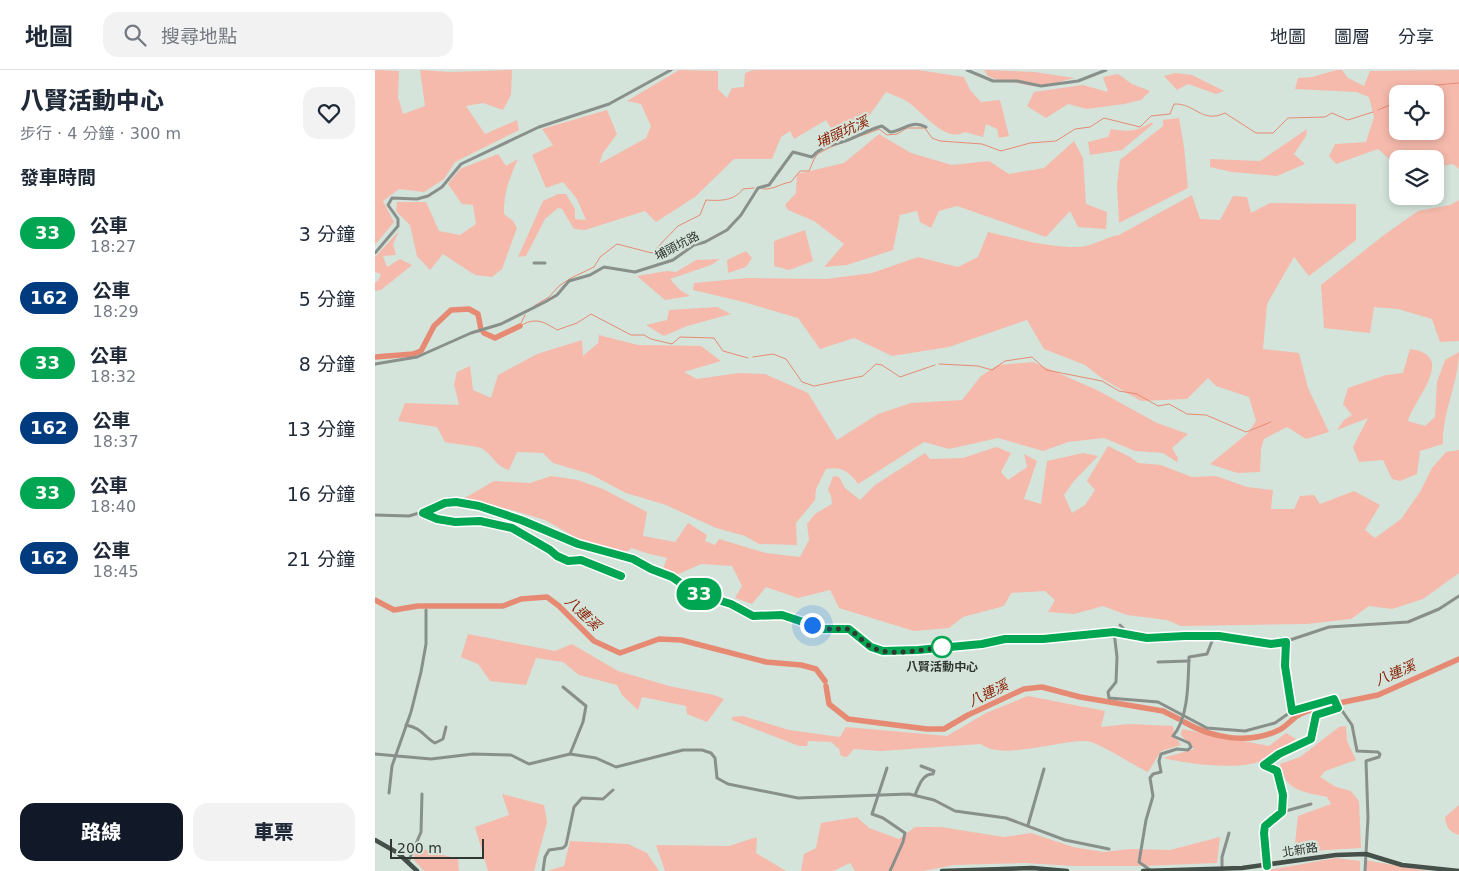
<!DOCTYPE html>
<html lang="zh-TW">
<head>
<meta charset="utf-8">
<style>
	body { margin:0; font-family:"DejaVu Sans","Noto Sans TC",sans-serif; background:#f2f2f3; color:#1f2937; height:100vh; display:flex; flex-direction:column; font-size:19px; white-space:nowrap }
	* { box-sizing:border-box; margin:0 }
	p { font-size:16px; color:#747a83 }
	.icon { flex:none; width:28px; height:28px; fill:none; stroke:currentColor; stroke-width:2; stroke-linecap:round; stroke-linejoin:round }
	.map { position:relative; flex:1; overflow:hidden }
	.sheet { display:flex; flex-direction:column; background:#fff; width:375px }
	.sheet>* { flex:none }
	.badge { padding:0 10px; border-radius:16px; font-size:18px; line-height:32px }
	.controls { position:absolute; left:1014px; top:15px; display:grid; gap:10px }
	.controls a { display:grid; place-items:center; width:55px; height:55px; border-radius:10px; background:#fff; box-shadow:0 2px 8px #0003; font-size:25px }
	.scale { position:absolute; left:15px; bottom:12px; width:94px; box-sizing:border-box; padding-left:5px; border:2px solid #303632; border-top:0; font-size:14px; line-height:18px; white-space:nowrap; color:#303632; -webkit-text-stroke:4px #d4e4da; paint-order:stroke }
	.you { position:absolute; width:25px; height:25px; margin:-12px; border:4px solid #fff; border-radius:50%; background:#1a73e8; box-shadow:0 0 0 8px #1a73e833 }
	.map>.badge { position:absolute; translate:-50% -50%; box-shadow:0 0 0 2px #fff }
	h2 { padding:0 20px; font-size:19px; line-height:45px }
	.round { display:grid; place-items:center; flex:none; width:52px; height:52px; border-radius:15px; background:#f2f2f3 }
	.head { display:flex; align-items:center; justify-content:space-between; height:85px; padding:0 20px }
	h1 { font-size:24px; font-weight:800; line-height:38px }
	.button { display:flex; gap:10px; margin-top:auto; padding:10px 20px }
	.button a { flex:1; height:58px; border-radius:15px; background:#111827; color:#fff; font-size:20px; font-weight:800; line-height:58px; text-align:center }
	.button a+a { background:#f2f2f3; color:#1f2937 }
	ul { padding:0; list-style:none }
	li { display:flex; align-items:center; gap:15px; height:65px; padding:0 20px }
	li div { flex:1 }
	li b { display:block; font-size:19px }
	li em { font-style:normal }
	li .badge { min-width:55px; font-weight:700; text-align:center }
	header { display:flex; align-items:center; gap:30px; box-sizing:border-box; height:70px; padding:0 25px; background:#fff; border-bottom:1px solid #e0e1e3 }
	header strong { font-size:24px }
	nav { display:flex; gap:28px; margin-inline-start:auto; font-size:18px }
	.search { width:350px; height:45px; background:#f2f2f3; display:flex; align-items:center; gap:12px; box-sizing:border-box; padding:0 18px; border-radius:15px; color:#747a83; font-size:19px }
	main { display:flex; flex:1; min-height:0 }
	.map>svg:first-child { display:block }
	.green { fill:#f5baac; fill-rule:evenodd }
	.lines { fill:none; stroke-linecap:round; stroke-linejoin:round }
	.stream { stroke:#e78a73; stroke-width:1 }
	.river { stroke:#e78a73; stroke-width:5.5 }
	.minor { stroke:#89908c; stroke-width:3 }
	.major { stroke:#445049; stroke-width:4.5 }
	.line-casing { stroke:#fff; stroke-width:11 }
	.line { stroke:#00a651; stroke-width:8 }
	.walk { stroke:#303632; stroke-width:5; stroke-dasharray:0 9 }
	.stop-dot { fill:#fff; stroke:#00a651; stroke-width:2.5 }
	.labels { text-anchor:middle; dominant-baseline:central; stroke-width:4.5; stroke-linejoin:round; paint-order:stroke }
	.street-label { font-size:12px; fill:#303632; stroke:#d4e4da }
	.stop-label { font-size:12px; font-weight:bold; fill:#303632; stroke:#d4e4da }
	.water-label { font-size:14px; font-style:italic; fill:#891c00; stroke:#d4e4da }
</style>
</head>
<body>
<header>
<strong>地圖</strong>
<div class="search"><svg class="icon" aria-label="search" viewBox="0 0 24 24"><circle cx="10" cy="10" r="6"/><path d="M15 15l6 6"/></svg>搜尋地點</div>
<nav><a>地圖</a><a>圖層</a><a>分享</a></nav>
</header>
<main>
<section class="sheet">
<div class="head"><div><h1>八賢活動中心</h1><p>步行 · 4 分鐘 · 300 m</p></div><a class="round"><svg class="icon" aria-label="heart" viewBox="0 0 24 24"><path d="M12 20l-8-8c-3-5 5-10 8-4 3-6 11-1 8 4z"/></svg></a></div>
<h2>發車時間</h2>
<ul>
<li><span class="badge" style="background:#00a651;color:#fff">33</span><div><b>公車</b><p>18:27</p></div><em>3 分鐘</em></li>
<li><span class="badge" style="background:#003b80;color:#fff">162</span><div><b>公車</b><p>18:29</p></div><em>5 分鐘</em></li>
<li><span class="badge" style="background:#00a651;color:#fff">33</span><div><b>公車</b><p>18:32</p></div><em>8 分鐘</em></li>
<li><span class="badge" style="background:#003b80;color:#fff">162</span><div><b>公車</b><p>18:37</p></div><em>13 分鐘</em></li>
<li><span class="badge" style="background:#00a651;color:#fff">33</span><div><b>公車</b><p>18:40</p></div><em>16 分鐘</em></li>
<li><span class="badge" style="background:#003b80;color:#fff">162</span><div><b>公車</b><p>18:45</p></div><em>21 分鐘</em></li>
</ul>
<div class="button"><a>路線</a><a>車票</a></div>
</section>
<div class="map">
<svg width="1084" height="801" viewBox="0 0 1084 801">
	<rect width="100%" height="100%" fill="#d4e4da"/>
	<!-- green -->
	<g class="green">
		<polygon points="0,0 24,1 23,27 28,44 50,36 45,0 75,2 137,0 136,25 128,40 108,33 91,36 110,64 142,50 144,60 80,92 69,109 49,122 24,119 8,131 19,152 0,175"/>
		<path d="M304 0 343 1V19L352 28 357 18 369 17 370 3 379 0H543L589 7 595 20 606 32 625 30 634 66 624 68 622 59 611 54 608 67 590 62C569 74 546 39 530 30 524 27 517 25 511 22L491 50 459 63 451 50 419 69 415 61 406 67 397 89H359L320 127 281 152 270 141 210 160 199 159 187 139 183 138 170 149 151 186 143 187 168 131 183 124H191L200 139V149L211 150 202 129 188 112 171 118 157 85 178 75 167 59 232 40 242 64 228 83 224 94 271 68 276 56 266 34 252 31Z"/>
		<polygon points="609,0 659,2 700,8 663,17 620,9 613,6"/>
		<path d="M962 0H967L973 8 989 16 995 1 1084 0V99L1078 94 1060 97V89H1022V96L1003 79 961 94 954 86 960 74 991 72 999 47 994 27 981 22 920 19 923 8 937 7ZM1022 24H1060V61H1022Z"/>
		<polygon points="800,3 817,5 849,21 841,24 813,14 802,20 789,6"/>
		<polygon points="743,4 757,14 775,21 766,30 749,34 712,39 693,34 671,48 652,36 659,22 708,15 733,22 728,7"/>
		<polygon points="804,48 809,77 813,118 744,153 742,115 745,90 788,56 788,50"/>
		<path d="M777 52 778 54 747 80 715 85 713 72 733 67 736 59C753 62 762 62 777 52Z"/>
		<polygon points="932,59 931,66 919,84 930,94 902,106 857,102 835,97 835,89 885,91"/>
		<polygon points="504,64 536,83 577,95 614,91 634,104 669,98 699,71 708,88 711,134 732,142 731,159 703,157 695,141 671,167 582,136 564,141 556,158 545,152 542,141 525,145 518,180 472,195 449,197 469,174 439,151 413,140 410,135 421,123 422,104 469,93"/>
		<path d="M123 84 131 96 143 89C135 106 128 125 129 144L138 151 142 158 127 199 117 207 100 205 68 184 55 200 42 186 35 155 21 141 22 132H51L64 161 85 165 101 154 98 135 87 134 73 114 85 99Z"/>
		<path d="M817 125 825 149 845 150 858 126 872 127 876 143 895 133 981 134V170L934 206 919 187 892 234 888 279 924 283 933 318 954 362 931 369 912 357 889 369 886 379 885 402 862 403 835 394 873 363 881 351 874 327 841 316 833 308 812 329 766 331 728 309 710 295 669 279 652 250 574 277 517 286 479 268 445 279 423 248 365 231 318 220 319 213 372 208 451 209 497 203 543 187 583 197 603 187 613 162C642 169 673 177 703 177 716 177 731 167 744 165Z"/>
		<polygon points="1084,130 1084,271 1065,272 1057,249 1023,239 999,237 995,263 949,258 946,215 1009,165 1043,141 1075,135"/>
		<polygon points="430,160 438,191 414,200 399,196 399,171"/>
		<polygon points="24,161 18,174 21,185 8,186 12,197 25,189 37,195 6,220 0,221 0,212 3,211 6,204 0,202 0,187"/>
		<polygon points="371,181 377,188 371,197 353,203 352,190"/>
		<polygon points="345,189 336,195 295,209 305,220 315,226 290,230 262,206 292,201 301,202 321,190"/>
		<polygon points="342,237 356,244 312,256 289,266 271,255 292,250 294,240"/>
		<path d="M224 265 263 275 326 276 346 291 309 302 322 309 364 303 390 304 433 323 462 370 503 344 536 333 587 330 606 306 623 295 658 292 722 320 782 353 813 364 797 378 803 388 802 392 788 383 760 381 729 368 693 372 668 381 623 368 574 379 549 372 483 414C475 402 466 396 451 399L441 419 440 430 421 453 422 475 384 474 370 466 341 458 291 435 251 423 215 404 178 393 168 383 142 382 134 400C121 397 117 384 106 378 102 376 78 374 70 372L62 357 23 351 30 333 84 335 79 314 82 302 95 296 98 320 116 328 123 305 162 284 207 270 208 286 223 273Z"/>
		<path d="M1035 279C1083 285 1039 329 1033 351L1050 356 1060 347 1062 312 1070 290 1084 282C1084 312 1067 342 1068 374L1045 381 1042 404 1025 411 1017 409 1008 390 984 392 978 377 993 348 962 360 969 350 977 345 968 334 973 318 1011 305 1028 303Z"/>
		<polygon points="733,376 755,387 763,393 786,395 817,407 841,406 872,417 898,420 896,439 919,439 925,426 939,425 945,434 979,421 1005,435 990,460 1000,468 1026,449 1045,422 1057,398 1071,382 1084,380 1084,503 1048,529 1017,539 994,536 976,549 932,554 806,556 792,550 752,545 728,536 699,544 673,542 680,530 670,521 636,523 629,536 588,547 574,558 539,561 464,538 455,520 423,528 391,517 377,534 360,528 367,516 357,496 326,494 301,505 287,501 292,488 271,483 257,478 251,482 202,468 170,450 119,435 88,429 119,411 155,413 176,406 203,410 228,419 272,442 268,466 300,472 313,453 332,465 330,471 340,475 344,469 391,483 425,487 434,470 432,454 440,444 457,434 456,426 453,420 458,406 464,407 470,418 485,430 500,415 550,383 555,389 588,388 621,377 636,383 626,402 633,410 652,397 649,384 662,391 649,429 666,434 672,391 708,383 723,386 699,411 689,425 697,443 710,435 720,420 712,411"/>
		<polygon points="93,564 180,581 197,574 243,601 294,616 339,625 349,629 332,652 312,644 311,636 267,627 263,640 247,625 242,615 204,605 188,592 161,588 151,615 115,611 103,594 86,587"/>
		<path d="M653 626 730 641 726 657 754 654 798 656 799 665 806 675 786 681 773 702C759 696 724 672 711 671 683 670 626 691 606 674L506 681 479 679 472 687 466 686 464 679 456 672 433 671 432 676H424L357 650V647L368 646 414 660 465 667 471 657 572 666 611 643Z"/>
		<path d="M971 656 972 671 981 690 950 701 945 707 961 717 976 721 984 731 986 778 919 782 923 746 956 734 952 727C929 722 909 721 905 694L925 687 964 657Z"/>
		<path d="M807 659 894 676 911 663 921 669C910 676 897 688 884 692 857 700 815 694 788 688L819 679 806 665Z"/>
		<polygon points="127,724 169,735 172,752 159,801 113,801 100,757 134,745"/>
		<path d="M1084 735V765C1074 762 1071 757 1070 747Z"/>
		<polygon points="482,747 494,758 524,769 540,757 566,757 629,767 656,763 698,777 729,782 755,779 795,780 845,767 842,793 768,796 699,796 649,793 579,795 548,801 480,801 475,793 458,801 426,801 429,784 441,778 446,753"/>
		<polygon points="382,767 381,783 411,801 290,801 281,775 354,776"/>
		<polygon points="195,771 253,774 272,783 284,801 172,801 189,796"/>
		<polygon points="45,778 83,789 84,801 49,801 39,790 40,779"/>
		<polygon points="961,788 985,791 985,801 888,801"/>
		<polygon points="989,790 1054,801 990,801"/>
	</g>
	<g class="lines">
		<!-- stream -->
		<g class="stream">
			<polyline points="1040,24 1050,16 1084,13"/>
			<polyline points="1003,40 1022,32"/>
			<path d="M388 119C399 120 406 113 416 112L425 101H434C436 97 438 90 441 86 447 78 490 65 504 59L512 65 522 64 532 58H550L557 68 565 71 607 74 626 81 655 73 681 71 700 59 715 57 729 48 765 57 776 46 795 44 799 34C820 33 827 54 850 43L881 63H898L913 48 950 47 957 43 973 50 998 42"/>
			<path d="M159 236 174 227 184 216 196 208 219 197 225 187 242 174 277 183 303 156 325 145 331 130C345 131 359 131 368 119L379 118"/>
			<polyline points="145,255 150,245"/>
			<path d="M145 256C160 247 168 251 182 260L202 253 216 244 256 265H269L276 269 297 274 305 267 339 268 348 281 373 288"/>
			<polyline points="378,287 398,284 411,289 427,312 439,316 488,306 501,294 507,295 525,307 560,295"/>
			<polyline points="564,294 603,296 617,300 630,291 657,287 671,300 727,311 744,321 762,324 783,336 794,334 812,344 831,345 871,362 896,352"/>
		</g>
		<!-- river -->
		<g class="river">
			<polyline points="109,263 120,268 145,256"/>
			<polyline points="0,287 38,284 46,281 59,256 76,240 94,239 103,244 106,260"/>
			<polyline points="0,530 19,540 43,536 128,536 146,529 172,527 184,536 219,571 245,583 284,569 306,570 391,592 426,595 441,599 450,611"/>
			<polyline points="451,616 454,634 473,649 552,659 569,659 593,645 649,619 667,617 705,627 788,641 804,649"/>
			<polyline points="964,633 1003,625 1084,589"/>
			<path d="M809 652C837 668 874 675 904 660 911 657 916 650 922 646 933 639 946 637 958 634"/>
		</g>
		<!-- minor -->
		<g class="minor">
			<polyline points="592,0 618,11 642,11 666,16 703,11 731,0"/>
			<polyline points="0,183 23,156 23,149 13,135 17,128 42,129 53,126 67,117 86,94 164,57 234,34 296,0"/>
			<polyline points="159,193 170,193"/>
			<path d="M0 294 42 287 96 263 126 254 170 232 182 225 194 211 215 205 229 197 260 202 298 190 319 175 330 172 352 160 366 145 383 118 394 115 418 82 437 87C447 75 460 75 473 70 485 65 495 59 507 56L515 62C528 61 536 49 551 57"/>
			<polyline points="49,443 62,449 80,452 105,451 137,457 175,480 182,487 193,491 212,492 246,506"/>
			<polyline points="0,445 34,446 81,432 104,436 146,450 203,474 258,489 276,499 297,507 320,523 356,534 378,546 407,545 449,559 474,559 496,577 508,581 543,580 607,574 630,569 668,569 739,562 772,568 810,565 844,567 903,574 954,557 1033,552 1064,539 1084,526"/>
			<polyline points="745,555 748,558 747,562"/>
			<polyline points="739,562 742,587 741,612 733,622 734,628 783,632 832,658 870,661 900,653 917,641 933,635 959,629 977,655 982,681 1003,682 1005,684 1004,687 991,691 993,748 990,801"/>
			<polyline points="911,572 910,596 917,641"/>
			<polyline points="783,592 814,591"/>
			<polyline points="188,617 211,636 208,652 195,684"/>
			<path d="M31 655C47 658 49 667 60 673L68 669 71 657"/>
			<polyline points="0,684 56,689 98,684 136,685 154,694 195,684 221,688 241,697 308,680 327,680 336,683 340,688 342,708 353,714 423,728 534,724 559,730 580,741 631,748 690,770 734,779"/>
			<polyline points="512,698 497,744 508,748 530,763 528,772 515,801"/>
			<polyline points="14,723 17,696 36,642 46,602 51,574 51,540"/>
			<path d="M540 725C544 716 547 704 558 704L559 701 546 696"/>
			<polyline points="907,742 908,725 901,701 889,695 903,684 936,669 941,645 963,638"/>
			<polyline points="653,755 669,699"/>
			<polyline points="34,790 46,762 47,724"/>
			<polyline points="892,795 889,763 890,756 907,742 936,734"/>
			<polyline points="847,799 847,787 854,763"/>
			<path d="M775 800 764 792 771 750 778 726 775 708 778 704 786 702 784 691 786 684 802 679 813 680 816 677 814 673 798 666C814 647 813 611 814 587L832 584 839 566"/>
			<polyline points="168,801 170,787 174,780 188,778 191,775 199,737 207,728 228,729 238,720"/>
		</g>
		<!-- major -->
		<g class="major">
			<polyline points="0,770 23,783 42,801"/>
			<polyline points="567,801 657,798 692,801"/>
			<polyline points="768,801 867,798 961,785 991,784 1027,795 1084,801"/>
		</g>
	</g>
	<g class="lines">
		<!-- line casing -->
		<g class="line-casing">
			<polyline id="line" points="246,506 206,490 193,491 182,486 175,480 137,458 105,451 80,452 62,449 48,443 70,433 81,432 104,436 146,450 203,474 258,489 276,499 297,507 320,523 356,534 378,546 407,545 449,559 474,559 496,577 508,581 543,580 607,574 630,569 668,569 739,562 772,568 810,566 844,566 896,574 911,572 910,596 917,641 959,629 963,638 941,645 936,669 904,684 889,695 902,701 908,725 907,742 890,756 889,763 892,796"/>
		</g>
		<!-- line -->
		<use href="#line" class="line"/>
		<!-- walk -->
		<path class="walk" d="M437 555 449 559H474C482 564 488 572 496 577 514 587 547 580 567 577"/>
	</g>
	<!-- markers -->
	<circle class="stop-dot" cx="567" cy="577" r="10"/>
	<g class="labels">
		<!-- street labels -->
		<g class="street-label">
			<text transform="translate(302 176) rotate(-27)">埔頭坑路</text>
			<text transform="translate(925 780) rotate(-9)">北新路</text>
		</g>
		<!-- stop labels -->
		<g class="stop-label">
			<text x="567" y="597">八賢活動中心</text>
		</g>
		<!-- water labels -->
		<g class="water-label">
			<text transform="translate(467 62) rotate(-24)">埔頭坑溪</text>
			<text transform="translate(208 543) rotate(43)">八連溪</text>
			<text transform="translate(1020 603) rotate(-23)">八連溪</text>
			<text transform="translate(613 623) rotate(-26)">八連溪</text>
		</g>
	</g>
</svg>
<div class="controls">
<a><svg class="icon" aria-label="locate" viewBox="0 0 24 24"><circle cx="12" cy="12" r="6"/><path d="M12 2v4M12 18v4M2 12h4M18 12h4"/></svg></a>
<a><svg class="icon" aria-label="layers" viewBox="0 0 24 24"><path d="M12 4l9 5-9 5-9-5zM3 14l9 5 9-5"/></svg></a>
</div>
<div class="scale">200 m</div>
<div class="you" style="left:437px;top:555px"></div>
<b class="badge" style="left:324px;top:524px;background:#00a651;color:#fff">33</b>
</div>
</main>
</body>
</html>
